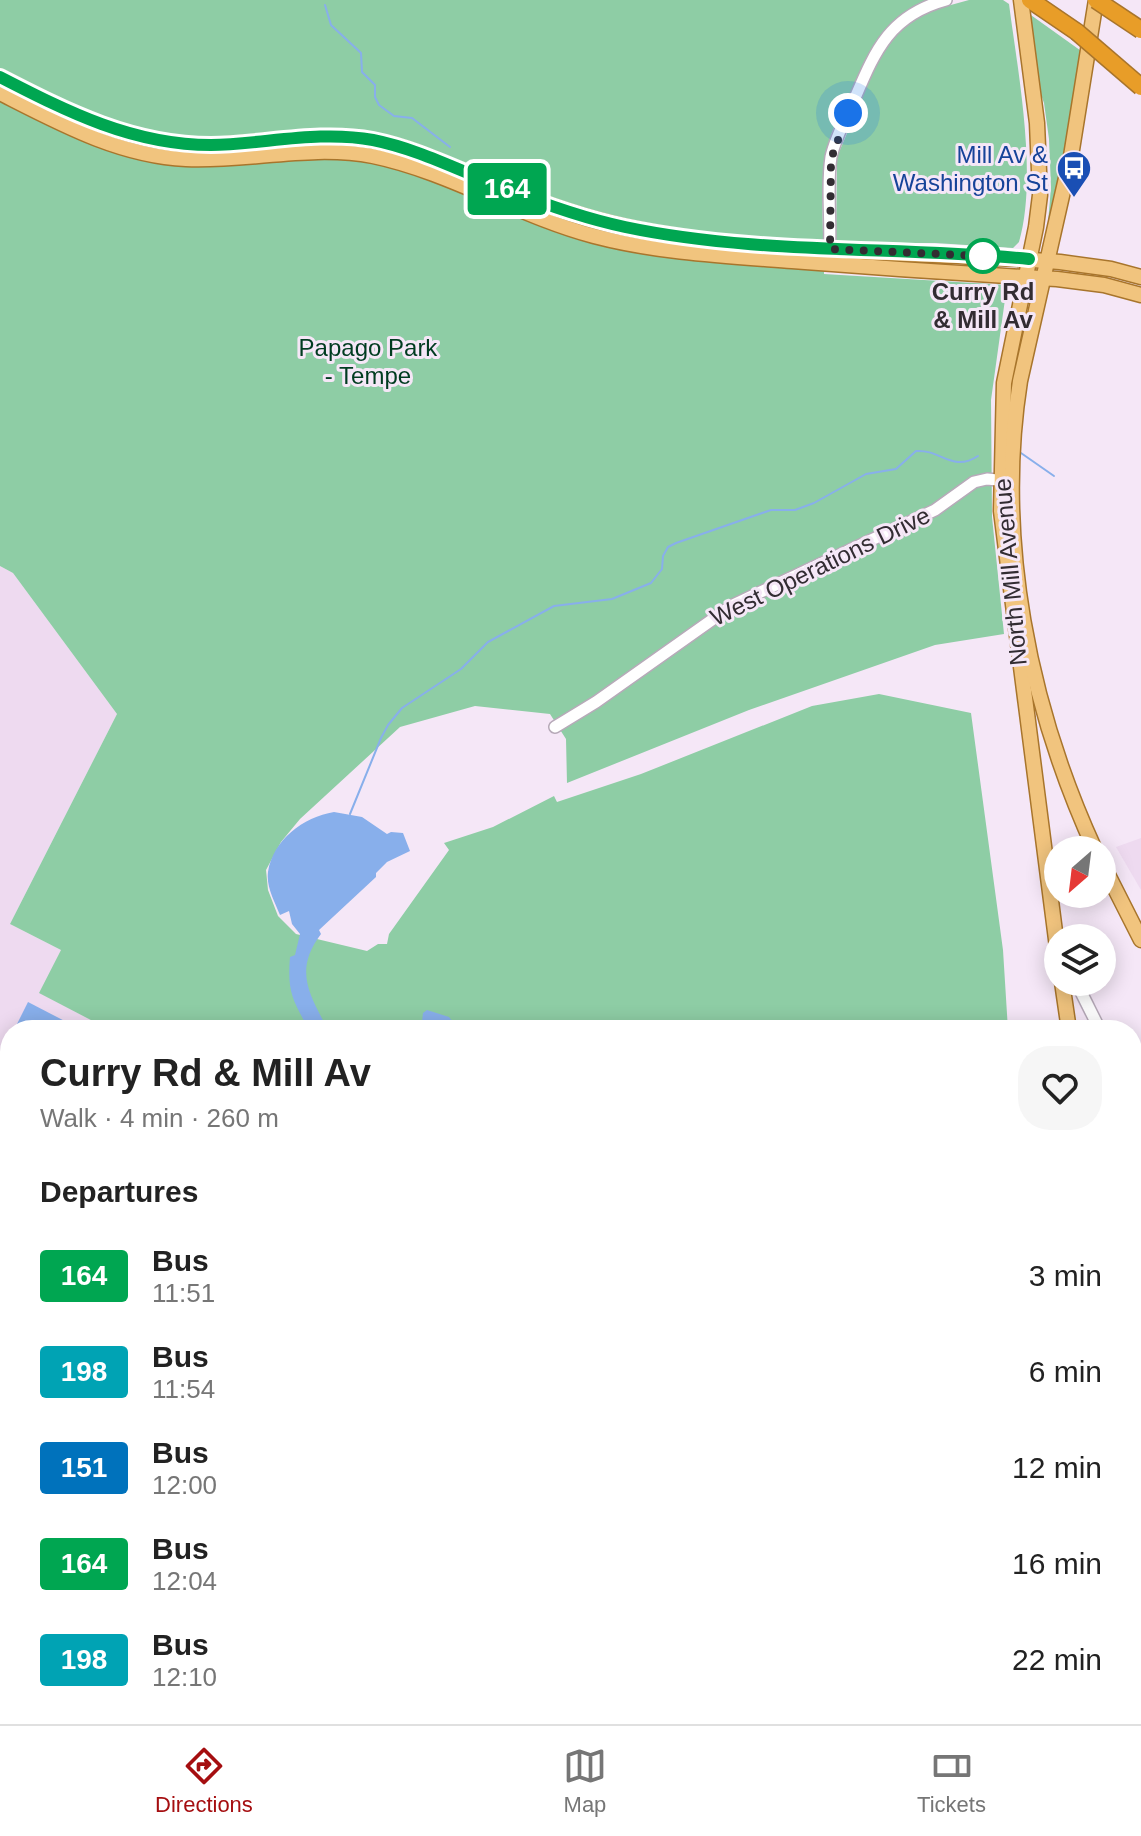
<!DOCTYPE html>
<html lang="en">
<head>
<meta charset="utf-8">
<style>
	body { margin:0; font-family:Arial,sans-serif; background:#f6f6f6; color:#222; height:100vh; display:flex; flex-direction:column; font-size:30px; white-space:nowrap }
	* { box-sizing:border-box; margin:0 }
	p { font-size:26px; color:#767676 }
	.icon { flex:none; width:44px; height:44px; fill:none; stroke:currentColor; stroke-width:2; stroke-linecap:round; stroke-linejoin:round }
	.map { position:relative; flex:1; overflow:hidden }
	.side { position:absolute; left:0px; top:1020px; width:1142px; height:704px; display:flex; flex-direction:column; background:#fff; border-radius:32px 32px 0 0; box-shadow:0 4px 20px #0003 }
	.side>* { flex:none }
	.badge { padding:0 16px; border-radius:6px; font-size:28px; line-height:52px }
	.needle { width:52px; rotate:208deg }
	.buttons { position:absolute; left:1044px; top:836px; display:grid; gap:16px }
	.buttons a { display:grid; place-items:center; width:72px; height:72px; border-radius:50%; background:#fff; box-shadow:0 4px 20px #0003; font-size:40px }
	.you { position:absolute; width:40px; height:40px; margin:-20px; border:6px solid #fff; border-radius:50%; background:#1a73e8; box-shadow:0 0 0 12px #1a73e833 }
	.map>.badge { position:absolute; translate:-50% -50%; box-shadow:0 0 0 4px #fff }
	h2 { padding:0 40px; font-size:30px; line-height:72px }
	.round { display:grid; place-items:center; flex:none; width:84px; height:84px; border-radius:32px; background:#f6f6f6 }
	.overview { display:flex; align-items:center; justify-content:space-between; height:136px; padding:0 40px }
	h1 { font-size:38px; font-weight:800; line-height:60px }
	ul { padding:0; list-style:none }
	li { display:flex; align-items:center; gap:24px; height:96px; padding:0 40px }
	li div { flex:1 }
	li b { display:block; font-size:30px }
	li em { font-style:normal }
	li .badge { min-width:88px; font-weight:700; text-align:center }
	.menu { display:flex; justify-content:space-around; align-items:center; height:112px; border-top:2px solid #e0e0e0; background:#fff; font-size:22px; color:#767676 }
	.menu a { display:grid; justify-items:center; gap:4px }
	.menu .current { color:#a50e10 }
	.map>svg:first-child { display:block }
	.built { fill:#eedaf0 }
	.green { fill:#8ecda5 }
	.water { fill:#88afeb }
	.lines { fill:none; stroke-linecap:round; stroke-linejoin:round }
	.stream { stroke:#88afeb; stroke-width:2 }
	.minor-casing { stroke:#b7aab9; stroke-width:14 }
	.major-casing { stroke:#a8752c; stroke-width:17 }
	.highway-casing { stroke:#a8752c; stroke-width:19 }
	.minor { stroke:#fff; stroke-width:11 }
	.major { stroke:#f1c47e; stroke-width:14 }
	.highway { stroke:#e89d28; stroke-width:16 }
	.highway-bridge-casing { stroke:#a8752c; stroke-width:19; stroke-linecap:butt }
	.highway-bridge { stroke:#e89d28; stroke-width:16 }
	.line-casing { stroke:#fff; stroke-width:18 }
	.line { stroke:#00a651; stroke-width:12 }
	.walk { stroke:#322c32; stroke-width:8; stroke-dasharray:0 14.4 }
	.stop-dot { fill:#fff; stroke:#00a651; stroke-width:4 }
	.labels { text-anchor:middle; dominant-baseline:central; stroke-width:6; stroke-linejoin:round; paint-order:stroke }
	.transit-label { font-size:24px; fill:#164399; stroke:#f5e7f7; text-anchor:end }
	.stop-label { font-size:24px; font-weight:bold; fill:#322c32; stroke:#f5e7f7 }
	.park-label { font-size:24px; fill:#003c20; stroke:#f5e7f7 }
	.street-label { font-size:24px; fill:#322c32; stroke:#f5e7f7 }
</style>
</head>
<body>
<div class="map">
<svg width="1141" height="1724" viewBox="0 0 1141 1724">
	<rect width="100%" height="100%" fill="#f5e7f7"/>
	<!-- built -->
	<g class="built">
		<polygon points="0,566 13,573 117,714 10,924 61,950 40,993 110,1030 10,1030 10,1126 0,1121"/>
		<polygon points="1141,838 1141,890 1116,847"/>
	</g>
	<!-- green -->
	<g class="green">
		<path d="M0 0H929C883 17 865 61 846 103 839 118 830 133 827 149 819 187 824 235 824 274L1007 285 991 400 992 517 1004 634 935 645 749 710 567 783 566 739 550 714 475 706 400 727 300 819 281 842 266 870 268 890 278 916 296 934 367 951 378 944H387L389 934 449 850 444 843 493 827 554 796 557 802 641 774 812 706 879 694 971 713 1003 950 1008 1030H110L39 993 61 950 10 924 117 714 13 573 0 566Z"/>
		<path d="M969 0H1003L1009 4C1018 73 1038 176 1019 242L1013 248 935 243H836L837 157 877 62 895 35 912 21 929 11Z"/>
		<polygon points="1028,13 1084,53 1068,128 1068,142 1047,235 1051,187 1049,139 1044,103 1036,80"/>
		<polygon points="0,1158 10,1163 10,1402 0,1408"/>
		<polygon points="10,1439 10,1714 1132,1714 1132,1543 1141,1599 1141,1724 0,1724 0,1446"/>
	</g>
	<!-- water -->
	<g class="water">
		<path d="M334 812 362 817 387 834 391 832 403 833 410 851 387 862 376 873V877L319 930 321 934C293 971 310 995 328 1030H309C293 1000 287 993 290 957L295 955 300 934 292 924 289 911 280 915C275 902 266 887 268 872 273 840 303 817 334 812Z"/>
		<polygon points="28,1002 82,1030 29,1030 17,1024"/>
		<polygon points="427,1010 449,1017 459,1030 421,1030 423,1013"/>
		<polygon points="1132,1692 1140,1724 1087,1724 1105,1721 1102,1714 1132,1714"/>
		<polygon points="824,1714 870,1714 875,1724 818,1724"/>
	</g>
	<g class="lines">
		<!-- stream -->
		<g class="stream">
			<polyline points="325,5 331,25 361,53 362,72 375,85 375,97 379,105 394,116 412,118 450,147"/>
			<polyline points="1021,453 1054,476"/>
			<path d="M350 814 381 738 388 725 402 708 461 669 488 642 554 606 612 599 651 583 662 569 663 556 668 547 676 543 771 510H795L814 503 866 474 896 469 916 451C941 449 952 473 978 456"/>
		</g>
		<!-- minor casing -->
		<g class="minor-casing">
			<g id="minor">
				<path d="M829 256C832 223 826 189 831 157 835 139 844 122 852 105 874 54 887 16 946 0"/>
				<polyline points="555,727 596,702 733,605 935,510 974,482 987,479 1008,481"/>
				<polyline points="1076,982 1100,1030"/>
				<polyline points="1132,1081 1141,1093"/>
				<polyline points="0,1151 10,1156"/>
			</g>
		</g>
		<!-- major casing -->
		<g class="major-casing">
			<g id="major">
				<polyline points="1021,0 1037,123 1040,195 1036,227 1004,383 1001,511 1058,955"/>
				<path d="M0 77C68 112 133 146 211 145 266 144 319 130 374 141 410 147 443 163 477 177 525 197 574 216 626 227 768 257 916 250 1060 262L1111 269 1141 277"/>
				<path d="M0 93C59 123 119 156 186 159 249 162 310 144 373 156 450 172 518 216 594 236 659 253 725 256 792 261 880 268 968 274 1057 279L1104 285 1141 295"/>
				<path d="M1095 850C1029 706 995 539 1020 381L1071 156 1096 0"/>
				<polyline points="1102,863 1141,940"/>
				<polyline points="1062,982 1069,1030"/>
				<polyline points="1132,1304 1141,1301"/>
				<polyline points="1132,1413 1141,1412"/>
				<polyline points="1132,1469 1141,1519"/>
			</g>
		</g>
		<!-- highway casing -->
		<g class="highway-casing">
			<polyline id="highway" points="1030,0 1077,32"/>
		</g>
		<!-- minor -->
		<use href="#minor" class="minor"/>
		<!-- major -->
		<use href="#major" class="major"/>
		<!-- highway -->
		<use href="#highway" class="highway"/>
		<!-- highway-bridge casing -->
		<g class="highway-bridge-casing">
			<g id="highway-bridge">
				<polyline points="1096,0 1141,30"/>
				<polyline points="1077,32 1141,87"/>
			</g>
		</g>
		<!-- highway-bridge -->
		<use href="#highway-bridge" class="highway-bridge"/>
	</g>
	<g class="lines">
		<!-- line casing -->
		<g class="line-casing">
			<path id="line" d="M0 77C68 112 133 145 211 145 265 144 319 130 373 140 413 148 450 166 487 181 532 200 578 217 625 227 758 255 895 246 1029 259"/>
		</g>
		<!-- line -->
		<use href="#line" class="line"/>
		<!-- walk -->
		<polyline class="walk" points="848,113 831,159 830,249 983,256"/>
	</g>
	<!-- icons -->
	<defs>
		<g id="bus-pin" transform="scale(1.8)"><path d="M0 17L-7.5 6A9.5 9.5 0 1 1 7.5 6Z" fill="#1a4fb4" stroke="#f5e7f7"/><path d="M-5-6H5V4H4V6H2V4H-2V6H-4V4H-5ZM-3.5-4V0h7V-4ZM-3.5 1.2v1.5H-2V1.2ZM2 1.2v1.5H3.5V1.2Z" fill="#fff"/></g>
	</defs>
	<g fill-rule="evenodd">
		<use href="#bus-pin" x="1074" y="168"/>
	</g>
	<!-- markers -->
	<circle class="stop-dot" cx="983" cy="256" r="16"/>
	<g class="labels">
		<!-- transit labels -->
		<g class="transit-label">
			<text x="1048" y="154">Mill Av &amp;<tspan x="1048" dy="28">Washington St</tspan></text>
		</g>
		<!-- stop labels -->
		<g class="stop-label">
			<text x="983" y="291">Curry Rd<tspan x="983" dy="28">&amp; Mill Av</tspan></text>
		</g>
		<!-- park labels -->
		<g class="park-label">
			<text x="368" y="347">Papago Park<tspan x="368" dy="28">- Tempe</tspan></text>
		</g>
		<!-- street labels -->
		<g class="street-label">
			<text transform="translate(820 566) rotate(-26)">West Operations Drive</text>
			<text transform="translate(1010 572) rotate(-95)">North Mill Avenue</text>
		</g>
	</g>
</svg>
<div class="buttons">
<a><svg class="needle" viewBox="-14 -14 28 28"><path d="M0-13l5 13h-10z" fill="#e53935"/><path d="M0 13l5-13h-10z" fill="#767676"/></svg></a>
<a><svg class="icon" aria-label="layers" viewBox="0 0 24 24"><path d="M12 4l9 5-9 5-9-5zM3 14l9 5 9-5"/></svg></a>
</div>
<div class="you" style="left:848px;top:113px"></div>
<b class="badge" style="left:507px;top:189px;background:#00a651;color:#fff">164</b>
<section class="side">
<div class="overview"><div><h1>Curry Rd &amp; Mill Av</h1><p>Walk · 4 min · 260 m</p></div><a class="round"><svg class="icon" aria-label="heart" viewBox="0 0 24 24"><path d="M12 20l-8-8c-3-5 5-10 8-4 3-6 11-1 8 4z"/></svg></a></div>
<h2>Departures</h2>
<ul>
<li><span class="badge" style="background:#00a651;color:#fff">164</span><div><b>Bus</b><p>11:51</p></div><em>3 min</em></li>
<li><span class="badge" style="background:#00a3b4;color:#fff">198</span><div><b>Bus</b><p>11:54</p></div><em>6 min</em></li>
<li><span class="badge" style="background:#0072bc;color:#fff">151</span><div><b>Bus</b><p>12:00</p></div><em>12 min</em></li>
<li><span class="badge" style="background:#00a651;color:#fff">164</span><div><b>Bus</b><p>12:04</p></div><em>16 min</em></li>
<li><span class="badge" style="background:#00a3b4;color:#fff">198</span><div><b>Bus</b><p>12:10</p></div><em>22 min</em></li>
</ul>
</section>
</div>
<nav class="menu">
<a class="current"><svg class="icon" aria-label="directions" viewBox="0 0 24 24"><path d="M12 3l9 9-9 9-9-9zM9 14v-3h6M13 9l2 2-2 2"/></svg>Directions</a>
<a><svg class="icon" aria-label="map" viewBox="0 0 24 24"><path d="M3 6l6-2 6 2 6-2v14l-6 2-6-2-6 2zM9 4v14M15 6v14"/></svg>Map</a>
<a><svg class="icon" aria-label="tickets" viewBox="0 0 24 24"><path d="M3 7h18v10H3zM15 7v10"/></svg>Tickets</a>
</nav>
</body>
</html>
